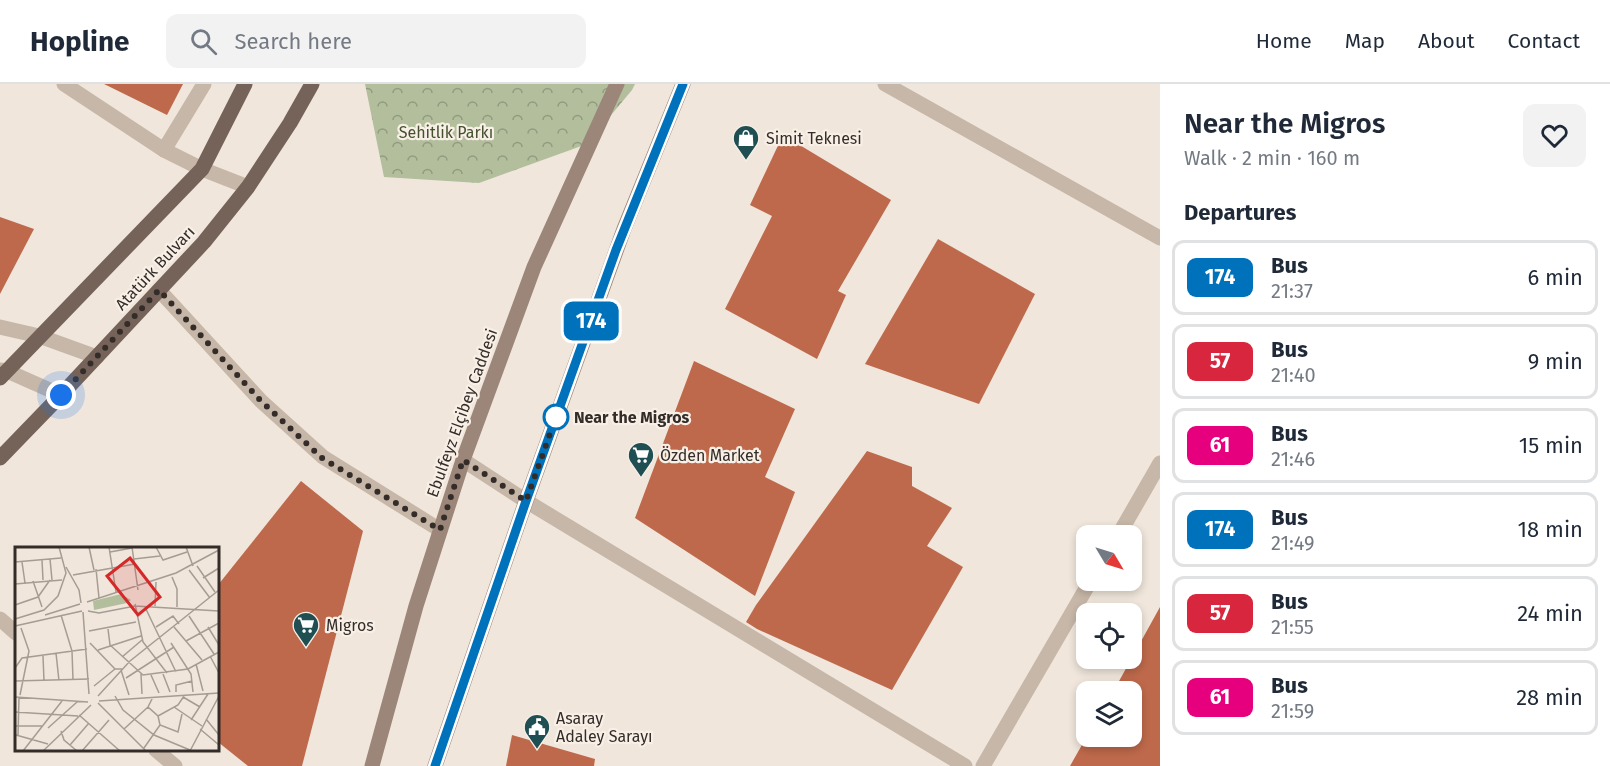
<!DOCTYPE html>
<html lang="en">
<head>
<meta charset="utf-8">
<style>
	body { margin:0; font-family:"Fira Sans",sans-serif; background:#f2f2f3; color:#1f2937; height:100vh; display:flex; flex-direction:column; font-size:22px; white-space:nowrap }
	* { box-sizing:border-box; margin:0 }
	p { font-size:20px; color:#747a83 }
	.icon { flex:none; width:33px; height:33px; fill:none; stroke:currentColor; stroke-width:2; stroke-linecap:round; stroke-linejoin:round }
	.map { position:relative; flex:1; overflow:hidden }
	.drawer { display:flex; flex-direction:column; background:#fff; width:450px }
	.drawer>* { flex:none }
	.badge { padding:0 12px; border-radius:9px; font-size:21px; line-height:39px }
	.needle { width:39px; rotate:128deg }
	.controls { position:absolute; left:1076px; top:441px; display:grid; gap:12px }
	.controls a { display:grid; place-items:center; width:66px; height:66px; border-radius:12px; background:#fff; box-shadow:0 3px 9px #0003; font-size:30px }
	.you { position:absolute; width:30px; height:30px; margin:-15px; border:4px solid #fff; border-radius:50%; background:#1a73e8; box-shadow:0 0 0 9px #1a73e833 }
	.map>.badge { position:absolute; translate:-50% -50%; box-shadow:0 0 0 3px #fff }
	h2 { padding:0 24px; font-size:22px; line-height:54px }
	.round { display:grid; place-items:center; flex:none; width:63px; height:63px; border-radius:12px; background:#f2f2f3 }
	.summary { display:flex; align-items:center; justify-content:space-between; height:102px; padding:0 24px }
	h1 { font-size:28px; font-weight:600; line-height:45px }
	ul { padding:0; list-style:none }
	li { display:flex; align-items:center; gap:18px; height:75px; margin:0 12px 9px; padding:0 12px; border:3px solid #e0e1e3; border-radius:12px }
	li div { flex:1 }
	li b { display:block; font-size:22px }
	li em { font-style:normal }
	li .badge { min-width:66px; font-weight:700; text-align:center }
	header { display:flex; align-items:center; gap:36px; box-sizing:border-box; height:84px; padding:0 30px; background:#fff; border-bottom:2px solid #e0e1e3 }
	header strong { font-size:28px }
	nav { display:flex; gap:33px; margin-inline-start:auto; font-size:21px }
	.search { width:420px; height:54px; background:#f2f2f3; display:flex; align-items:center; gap:15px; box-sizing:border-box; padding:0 21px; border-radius:12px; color:#747a83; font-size:22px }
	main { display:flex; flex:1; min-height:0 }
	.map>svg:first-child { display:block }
	.forest { fill:url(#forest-crowns) }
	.building { fill:#be694b }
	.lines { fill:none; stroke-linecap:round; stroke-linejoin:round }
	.minor { stroke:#c7b7a8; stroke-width:15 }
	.secondary { stroke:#9b8679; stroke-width:15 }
	.primary { stroke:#756359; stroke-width:15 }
	.line-casing { stroke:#fff; stroke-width:14 }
	.line { stroke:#0072bc; stroke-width:9 }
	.walk { stroke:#342c28; stroke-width:6; stroke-dasharray:0 10.8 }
	.stop-dot { fill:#fff; stroke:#0072bc; stroke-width:3 }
	.labels { text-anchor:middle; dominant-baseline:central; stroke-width:4.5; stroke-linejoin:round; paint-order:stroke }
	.park-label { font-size:16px; fill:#43512d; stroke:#f8f0e7 }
	.poi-label { font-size:16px; fill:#342c28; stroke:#f8f0e7; text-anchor:start }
	.street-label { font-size:16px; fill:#342c28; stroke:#f8f0e7 }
	.stop-label { font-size:16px; font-weight:bold; fill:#342c28; stroke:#f8f0e7; text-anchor:start }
	.inset-road { fill:none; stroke:#a59c93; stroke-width:1.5 }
	.view { fill:#d62828; fill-opacity:0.15; stroke:#d62828; stroke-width:3 }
	.inset-edge { fill:none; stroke:#342c28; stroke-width:3 }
</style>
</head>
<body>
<header>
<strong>Hopline</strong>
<div class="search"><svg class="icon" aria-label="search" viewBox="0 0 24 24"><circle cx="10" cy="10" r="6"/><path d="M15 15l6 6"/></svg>Search here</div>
<nav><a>Home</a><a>Map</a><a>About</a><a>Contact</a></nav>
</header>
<main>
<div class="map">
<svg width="1160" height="682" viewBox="0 0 1160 682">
	<defs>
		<pattern id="forest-crowns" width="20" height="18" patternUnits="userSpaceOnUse" patternTransform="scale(1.5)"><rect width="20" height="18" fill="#b2be9c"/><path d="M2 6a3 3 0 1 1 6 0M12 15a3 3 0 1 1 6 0" fill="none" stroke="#929b7f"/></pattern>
	</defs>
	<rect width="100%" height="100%" fill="#f0e6db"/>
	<!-- forest -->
	<polygon class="forest" points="365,0 635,0 632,6 587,60 479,99 384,93"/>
	<!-- building -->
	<g class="building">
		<polygon points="104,0 183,0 167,31"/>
		<polygon points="783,51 891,116 838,207 846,211 817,275 725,225 772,132 750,121"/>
		<polygon points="0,133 34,145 0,210"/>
		<polygon points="938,155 1035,210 979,320 865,280"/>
		<polygon points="694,277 795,325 765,393 795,408 755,512 635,434"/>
		<polygon points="867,367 912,383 912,402 952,424 927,462 963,483 892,606 757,545 746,538 756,521"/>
		<polygon points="301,397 363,447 302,682 248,682 218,658 218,501"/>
		<polygon points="1160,523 1160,682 1070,682 1087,652 1131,652 1131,608 1113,608"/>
		<polygon points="512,651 595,675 594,682 506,682"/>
	</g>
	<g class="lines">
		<!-- minor -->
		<g class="minor">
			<polyline points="64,0 164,66 202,85 248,103"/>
			<polyline points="885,0 1160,154"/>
			<polyline points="164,66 204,0"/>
			<polyline points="159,206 261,317 323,373 440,446"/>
			<polyline points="0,243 39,252 97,273"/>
			<polyline points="0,286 7,287 61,311"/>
			<polyline points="463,376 526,417 965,682"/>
			<polyline points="1118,452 1160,379"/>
			<polyline points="0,535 16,549"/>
			<polyline points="156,666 175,682"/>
			<polyline points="983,682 1091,496"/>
		</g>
		<!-- secondary -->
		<g class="secondary">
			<polyline points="372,682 416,522 463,376 534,183 617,0"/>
			<polyline points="435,682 526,417 624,145 683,0"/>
		</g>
		<!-- primary -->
		<g class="primary">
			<polyline points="0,294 202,85 245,0"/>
			<polyline points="0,374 61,311 204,158 248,103 290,39 312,0"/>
		</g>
	</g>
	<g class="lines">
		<!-- line casing -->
		<g class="line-casing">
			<polyline id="line" points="435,682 526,417 616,166 683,0"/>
		</g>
		<!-- line -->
		<use href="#line" class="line"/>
		<!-- walk -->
		<polyline class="walk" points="61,311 159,206 261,317 322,374 440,446 463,376 526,417 556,333"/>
	</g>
	<!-- icons -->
	<defs>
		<g id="shop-pin" transform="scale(1.35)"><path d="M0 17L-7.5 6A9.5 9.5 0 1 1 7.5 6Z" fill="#204f53" stroke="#f8f0e7"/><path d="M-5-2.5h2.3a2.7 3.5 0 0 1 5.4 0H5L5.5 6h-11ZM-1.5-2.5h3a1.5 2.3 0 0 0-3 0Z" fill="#fff"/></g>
		<g id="supermarket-pin" transform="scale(1.35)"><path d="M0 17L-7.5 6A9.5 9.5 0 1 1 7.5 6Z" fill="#204f53" stroke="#f8f0e7"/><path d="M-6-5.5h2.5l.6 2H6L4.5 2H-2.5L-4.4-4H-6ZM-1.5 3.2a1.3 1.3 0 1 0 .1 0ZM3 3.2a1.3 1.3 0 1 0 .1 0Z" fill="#fff"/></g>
		<g id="civic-pin" transform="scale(1.35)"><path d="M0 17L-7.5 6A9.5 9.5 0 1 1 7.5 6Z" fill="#204f53" stroke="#f8f0e7"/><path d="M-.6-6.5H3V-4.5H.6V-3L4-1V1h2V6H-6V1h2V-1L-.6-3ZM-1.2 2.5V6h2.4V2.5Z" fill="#fff"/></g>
	</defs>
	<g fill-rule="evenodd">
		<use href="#shop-pin" x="746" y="54"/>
		<use href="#supermarket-pin" x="641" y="371"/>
		<use href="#supermarket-pin" x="306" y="541"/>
		<use href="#civic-pin" x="537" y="643"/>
	</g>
	<!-- markers -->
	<circle class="stop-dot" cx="556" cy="333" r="12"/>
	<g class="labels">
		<!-- park labels -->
		<g class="park-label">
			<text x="446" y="48">Sehitlik Parkı</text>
		</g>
		<!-- poi labels -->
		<g class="poi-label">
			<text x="766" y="54">Simit Teknesi</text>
			<text x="660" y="371">Özden Market</text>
			<text x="326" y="541">Migros</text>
			<text x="556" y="634">Asaray<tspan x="556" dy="18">Adaley Sarayı</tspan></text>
		</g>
		<!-- street labels -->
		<g class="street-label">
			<text transform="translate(155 184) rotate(-47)">Atatürk Bulvarı</text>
			<text transform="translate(462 329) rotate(-70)">Ebulfeyz Elçibey Caddesi</text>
		</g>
		<!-- stop labels -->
		<g class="stop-label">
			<text x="574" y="333">Near the Migros</text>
		</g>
	</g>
	<!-- overview -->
	<g transform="translate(15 463)">
		<rect width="204" height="204" fill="#f0e6db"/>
		<path d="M106 47 116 53 112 56 79 63 78 54Z" fill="#b2be9c"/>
		<path class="inset-road" d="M74 0 79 23M94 0 101 45M117 0 123 43M141 0 148 13 172 5M171 0 178 19M95 5 117 1M35 12 37 33M119 12 145 9M27 13 28 33M0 15 46 11M7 15 10 36M182 19 200 45M51 20 64 43 66 56M81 22 84 51M174 23 195 51M58 28 120 17M157 30 162 42V60M188 31 204 21M18 34 27 60M0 37 47 33M72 55 161 26 204 3M120 57 128 95 152 126M0 58 23 50 35 33M140 59 141 35M130 60 161 125M73 64 84 66 120 59 204 64M68 65 74 147M30 68 65 57M46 68 57 104 58 133M174 69 199 107M0 72 29 63 43 49 51 26 44 0M0 79 67 64M141 80 158 69 164 77M159 80 187 113M193 80 204 98M93 82 95 98 128 128 173 122 204 105M74 84 121 75M171 94 204 76M75 96 100 122H107M156 96 176 127 178 145M83 103 126 89M41 106 44 134M28 109 29 134M195 109 204 126M107 110 127 93M181 117 188 144M0 121 7 111 72 102M106 123 114 148M126 127 127 147M148 127 155 145M136 128 144 146M111 131 159 100M0 134 74 132M79 139 100 122M161 145V138L177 134M5 148 14 104 6 81M83 149 115 114 204 43M100 149 108 163 139 188 175 203M0 150 73 155M138 150 133 160 143 169 145 178 163 185 167 167M168 150 185 160M84 154 204 146M83 156 131 204M159 160 187 179M0 165 63 169M64 168 105 204M143 169 163 158 169 149M191 172 204 188M176 173 193 147M0 179H27M33 181 62 155M109 182 133 160M185 182 204 198M46 184 49 193 62 204M1 188 33 197M3 189 4 150M55 198 74 176M129 201 145 178M8 204 47 154M28 204 76 158M67 204 94 173M175 204 204 149"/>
		<path class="view" d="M115 11 145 50 123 68 92 29Z"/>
		<rect width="204" height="204" class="inset-edge"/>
	</g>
</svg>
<div class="controls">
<a><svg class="needle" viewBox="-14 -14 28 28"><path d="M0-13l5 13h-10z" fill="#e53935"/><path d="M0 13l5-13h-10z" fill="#747a83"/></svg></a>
<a><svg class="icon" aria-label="locate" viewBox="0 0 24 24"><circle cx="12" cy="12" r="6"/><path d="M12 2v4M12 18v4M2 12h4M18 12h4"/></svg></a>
<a><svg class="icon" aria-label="layers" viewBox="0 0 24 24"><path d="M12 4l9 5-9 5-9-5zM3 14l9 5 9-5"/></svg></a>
</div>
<div class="you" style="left:61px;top:311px"></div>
<b class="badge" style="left:591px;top:237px;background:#0072bc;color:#fff">174</b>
</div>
<section class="drawer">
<div class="summary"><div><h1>Near the Migros</h1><p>Walk · 2 min · 160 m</p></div><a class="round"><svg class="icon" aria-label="heart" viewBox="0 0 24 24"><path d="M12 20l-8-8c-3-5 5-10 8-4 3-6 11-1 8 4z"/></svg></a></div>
<h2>Departures</h2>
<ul>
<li><span class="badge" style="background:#0072bc;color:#fff">174</span><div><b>Bus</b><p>21:37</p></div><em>6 min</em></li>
<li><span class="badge" style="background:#d7263d;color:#fff">57</span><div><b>Bus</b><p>21:40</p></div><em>9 min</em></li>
<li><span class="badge" style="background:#e6007e;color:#fff">61</span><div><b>Bus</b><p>21:46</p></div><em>15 min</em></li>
<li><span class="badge" style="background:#0072bc;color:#fff">174</span><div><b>Bus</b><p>21:49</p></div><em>18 min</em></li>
<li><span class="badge" style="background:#d7263d;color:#fff">57</span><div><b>Bus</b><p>21:55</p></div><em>24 min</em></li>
<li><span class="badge" style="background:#e6007e;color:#fff">61</span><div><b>Bus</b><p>21:59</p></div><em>28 min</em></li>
</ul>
</section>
</main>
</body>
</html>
